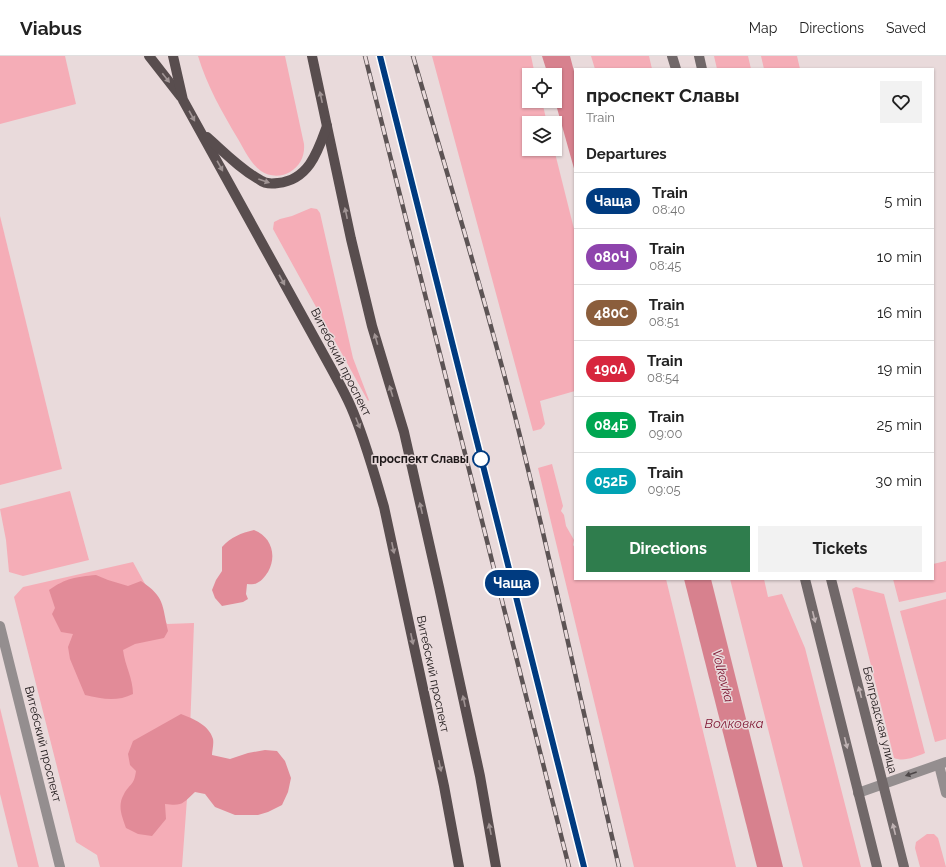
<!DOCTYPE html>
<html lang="en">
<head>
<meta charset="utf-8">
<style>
	body { margin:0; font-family:Raleway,sans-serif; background:#f2f2f2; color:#222; height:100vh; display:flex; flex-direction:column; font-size:15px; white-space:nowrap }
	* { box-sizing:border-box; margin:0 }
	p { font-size:13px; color:#767676 }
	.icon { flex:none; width:22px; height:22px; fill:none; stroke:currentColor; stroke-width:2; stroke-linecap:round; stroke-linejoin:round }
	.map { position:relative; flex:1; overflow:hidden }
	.sheet { position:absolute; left:574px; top:12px; width:360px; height:512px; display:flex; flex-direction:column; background:#fff; border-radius:0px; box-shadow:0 1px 3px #0004 }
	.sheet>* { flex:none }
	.badge { padding:0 8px; border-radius:13px; font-size:14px; line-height:26px }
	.buttons { position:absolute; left:522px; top:12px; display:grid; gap:8px }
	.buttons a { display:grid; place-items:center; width:40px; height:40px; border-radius:0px; background:#fff; box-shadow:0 1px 3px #0004; font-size:20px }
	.map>.badge { position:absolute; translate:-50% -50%; box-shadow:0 0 0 2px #fff }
	h2 { padding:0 12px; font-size:15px; line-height:36px }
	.round { display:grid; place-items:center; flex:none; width:42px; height:42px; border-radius:0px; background:#f2f2f2 }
	.headline { display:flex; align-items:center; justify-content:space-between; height:68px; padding:0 12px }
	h1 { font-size:19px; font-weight:700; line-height:30px }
	.action { display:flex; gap:8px; margin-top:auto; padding:8px 12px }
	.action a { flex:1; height:46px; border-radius:0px; background:#2f7d4d; color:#fff; font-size:16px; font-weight:700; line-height:46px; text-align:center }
	.action a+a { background:#f2f2f2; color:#222 }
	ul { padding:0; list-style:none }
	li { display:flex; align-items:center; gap:12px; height:56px; padding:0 12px; border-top:1px solid #e0e0e0 }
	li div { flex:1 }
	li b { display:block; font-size:15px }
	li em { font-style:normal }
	li .badge { min-width:44px; font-weight:700; text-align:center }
	header { display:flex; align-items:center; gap:24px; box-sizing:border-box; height:56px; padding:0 20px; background:#fff; border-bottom:1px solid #e0e0e0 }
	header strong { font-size:19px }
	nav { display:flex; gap:22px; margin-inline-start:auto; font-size:14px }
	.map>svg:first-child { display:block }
	.green { fill:#f5adb7 }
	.forest { fill:#e28b98 }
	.water { fill:#d7818e }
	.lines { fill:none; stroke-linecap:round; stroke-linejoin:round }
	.street { stroke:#948e8f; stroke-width:10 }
	.secondary { stroke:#716869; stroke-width:10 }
	.primary { stroke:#584d4e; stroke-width:10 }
	.rail-casing { stroke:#5c5354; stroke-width:4.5 }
	.rail { stroke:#e9dadb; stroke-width:3; stroke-dasharray:9; stroke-linecap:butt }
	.oneway { fill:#a09494 }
	.oneway2 { fill:#bfb2b3 }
	.oneway3 { fill:#4d4748 }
	.line-casing { stroke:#fff; stroke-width:9 }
	.line { stroke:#003b80; stroke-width:6 }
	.stop-dot { fill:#fff; stroke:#003b80; stroke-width:2 }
	.labels { text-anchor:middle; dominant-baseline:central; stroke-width:3; stroke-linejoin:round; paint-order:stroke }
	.street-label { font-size:12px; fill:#1e1819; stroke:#e9dadb }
	.stop-label { font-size:12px; font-weight:bold; fill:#1e1819; stroke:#e9dadb; text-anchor:end }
	.water-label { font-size:13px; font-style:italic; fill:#811b37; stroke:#e9dadb }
</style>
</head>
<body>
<header>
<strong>Viabus</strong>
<nav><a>Map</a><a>Directions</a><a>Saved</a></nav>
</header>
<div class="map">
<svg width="946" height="811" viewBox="0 0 946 811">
	<rect width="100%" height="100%" fill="#e9dadb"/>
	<!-- green -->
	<g class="green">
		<polygon points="0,0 65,0 76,48 0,68"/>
		<path d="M198 0H285L304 88C305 100 300 110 290 116 282 121 269 121 261 115 250 107 244 93 238 83 222 56 207 30 198 0Z"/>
		<polygon points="432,0 531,0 535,19 529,19 529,45 542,45 547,67 529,67 529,93 554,93 575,177 575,335 540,345 545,368 541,373 533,375"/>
		<polygon points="591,0 649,0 652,13 595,13"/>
		<polygon points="714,0 748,0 751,13 717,13"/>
		<polygon points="761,0 797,0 800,13 764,13"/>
		<polygon points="311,152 317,153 320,157 353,302 369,344 368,345 273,173 274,166 280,163 292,160"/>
		<polygon points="0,160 62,413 0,429"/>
		<polygon points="552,408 563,450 561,455 564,459 566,470 574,484 573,489 575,492 575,523 666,523 736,811 634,811 538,412"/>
		<polygon points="70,435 89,504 23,520 9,516 6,484 0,453"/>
		<polygon points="946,505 946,536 899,546 893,523 933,523 933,508"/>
		<polygon points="133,506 167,568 194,567 188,729 182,811 100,811 97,799 76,786 14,541 23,531"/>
		<polygon points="730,523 764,523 768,541 782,538 805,592 861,811 803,811"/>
		<path d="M856 531 884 538 925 697C915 701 904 706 894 702L852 533Z"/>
		<polygon points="946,543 946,683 935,686 900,555"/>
		<polygon points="0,652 39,811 18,811 0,738"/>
		<polygon points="927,778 934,778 938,782 940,789 946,811 920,811 915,792 916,786"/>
	</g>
	<!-- forest -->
	<g class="forest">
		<path d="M254 474C272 481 277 500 268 516 265 520 262 525 257 527 254 529 250 528 247 528L246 538 248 543 243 546 222 550 215 542 212 534 216 524 222 515V491C231 481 241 477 254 474Z"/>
		<path d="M96 519 108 524 128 530 141 525C165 541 162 549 168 575L164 582 135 588 123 594C125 610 133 622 133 638 117 646 102 643 85 639L70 603 68 591 73 578 61 576 52 558 55 552 49 534C66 522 76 521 96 519Z"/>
		<path d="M181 658C194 663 209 669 213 683 214 688 212 695 212 699L230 703 248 697 265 694 277 695 285 705 291 722 288 736 282 749 268 756 258 759H235L215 751 205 738 195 736C182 748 183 750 165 748L166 763 152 780 138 778 126 772C122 760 117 750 124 738 130 727 134 730 136 715L130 709 128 698 133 685Z"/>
	</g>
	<!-- water -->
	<g class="water">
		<polygon points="542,0 570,0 575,19 575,116 555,45 555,19 548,19"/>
		<polygon points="684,523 711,523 783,811 757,811"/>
	</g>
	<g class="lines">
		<!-- street -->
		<g class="street">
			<polyline points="0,570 60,811"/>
			<polyline points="939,709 946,737"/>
			<polyline points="858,737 946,706"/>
		</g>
		<!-- secondary -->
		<g class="secondary">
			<polyline points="672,0 676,13"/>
			<polyline points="699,0 702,13"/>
			<polyline points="805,523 877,811"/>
			<polyline points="831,523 904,811"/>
		</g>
		<!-- primary -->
		<g class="primary">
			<polyline points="149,0 181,41"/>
			<path d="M173 0 183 44 331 312C338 325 345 337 351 351 365 383 374 417 384 451L444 730 459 811"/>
			<polyline points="312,0 351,183 372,270 404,376 439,531 480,720 496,811"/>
			<path d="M207 81C224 96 240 113 260 124 265 128 272 128 278 127 309 124 318 95 327 70"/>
		</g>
		<!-- rail casing -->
		<g class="rail-casing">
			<g id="rail">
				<polyline points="365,0 569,811"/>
				<polyline points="380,0 584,811"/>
				<path d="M413 0C448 121 485 242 516 364 553 512 584 662 619 811"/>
			</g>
		</g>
		<!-- rail -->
		<use href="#rail" class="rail"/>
	</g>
	<!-- one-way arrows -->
	<defs><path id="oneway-solid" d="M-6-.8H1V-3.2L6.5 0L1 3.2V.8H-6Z"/></defs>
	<g class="oneway">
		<use href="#oneway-solid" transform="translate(166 22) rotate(52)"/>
		<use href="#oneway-solid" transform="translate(321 41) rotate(-102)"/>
		<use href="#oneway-solid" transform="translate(192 60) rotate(61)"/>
		<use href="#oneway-solid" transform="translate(220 110) rotate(61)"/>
		<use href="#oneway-solid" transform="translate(264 125) rotate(19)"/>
		<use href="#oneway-solid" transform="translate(346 157) rotate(-102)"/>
		<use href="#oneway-solid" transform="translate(282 224) rotate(61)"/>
		<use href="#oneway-solid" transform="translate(376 283) rotate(-106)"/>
		<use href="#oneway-solid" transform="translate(391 335) rotate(-107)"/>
		<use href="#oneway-solid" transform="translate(358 367) rotate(68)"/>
		<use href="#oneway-solid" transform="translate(421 452) rotate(-103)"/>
		<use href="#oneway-solid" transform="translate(393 492) rotate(78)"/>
		<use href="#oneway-solid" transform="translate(412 583) rotate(78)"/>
		<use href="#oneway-solid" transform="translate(464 645) rotate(-102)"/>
		<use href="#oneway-solid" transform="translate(440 710) rotate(78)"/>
		<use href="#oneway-solid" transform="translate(490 773) rotate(-101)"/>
	</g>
	<g class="oneway2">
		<use href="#oneway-solid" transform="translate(814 561) rotate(76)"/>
		<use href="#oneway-solid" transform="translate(860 636) rotate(-104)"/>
		<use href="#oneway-solid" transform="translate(846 687) rotate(76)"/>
		<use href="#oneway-solid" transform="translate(894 773) rotate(-104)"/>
	</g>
	<use class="oneway3" href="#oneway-solid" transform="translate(911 718) rotate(161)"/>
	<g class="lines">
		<!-- line casing -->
		<g class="line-casing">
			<polyline id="line" points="380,0 584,811"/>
		</g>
		<!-- line -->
		<use href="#line" class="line"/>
	</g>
	<!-- markers -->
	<circle class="stop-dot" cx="481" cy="403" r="8"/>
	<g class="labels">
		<!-- street labels -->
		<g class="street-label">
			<text transform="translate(341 306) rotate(63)">Витебский проспект</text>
			<text transform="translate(433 618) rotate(78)">Витебский проспект</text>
			<text transform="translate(880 664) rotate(76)">Белградская улица</text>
			<text transform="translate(43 688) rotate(76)">Витебский проспект</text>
		</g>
		<!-- stop labels -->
		<g class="stop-label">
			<text x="469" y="403">проспект Славы</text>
		</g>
		<!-- water labels -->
		<g class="water-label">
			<text transform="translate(723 620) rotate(76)">Volkovka</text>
			<text x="734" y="667">Волковка</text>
		</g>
	</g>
</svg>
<div class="buttons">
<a><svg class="icon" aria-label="locate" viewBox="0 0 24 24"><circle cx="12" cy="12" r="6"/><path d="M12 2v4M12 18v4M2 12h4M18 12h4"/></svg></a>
<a><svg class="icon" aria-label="layers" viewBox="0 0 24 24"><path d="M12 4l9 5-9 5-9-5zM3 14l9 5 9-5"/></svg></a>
</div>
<b class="badge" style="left:512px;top:527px;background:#003b80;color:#fff">Чаща</b>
<section class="sheet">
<div class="headline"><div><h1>проспект Славы</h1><p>Train</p></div><a class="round"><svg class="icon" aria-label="heart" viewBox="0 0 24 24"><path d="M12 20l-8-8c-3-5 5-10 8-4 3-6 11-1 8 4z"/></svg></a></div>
<h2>Departures</h2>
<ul>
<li><span class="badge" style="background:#003b80;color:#fff">Чаща</span><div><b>Train</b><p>08:40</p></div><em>5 min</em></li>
<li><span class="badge" style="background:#8e44ad;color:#fff">080Ч</span><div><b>Train</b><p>08:45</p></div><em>10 min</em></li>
<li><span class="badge" style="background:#8b5e3c;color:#fff">480С</span><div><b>Train</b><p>08:51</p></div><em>16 min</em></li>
<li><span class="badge" style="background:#d7263d;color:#fff">190А</span><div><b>Train</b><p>08:54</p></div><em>19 min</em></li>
<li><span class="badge" style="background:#00a651;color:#fff">084Б</span><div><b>Train</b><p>09:00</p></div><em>25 min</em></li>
<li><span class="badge" style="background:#00a3b4;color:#fff">052Б</span><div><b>Train</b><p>09:05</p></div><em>30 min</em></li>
</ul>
<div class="action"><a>Directions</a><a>Tickets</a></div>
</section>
</div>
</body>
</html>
